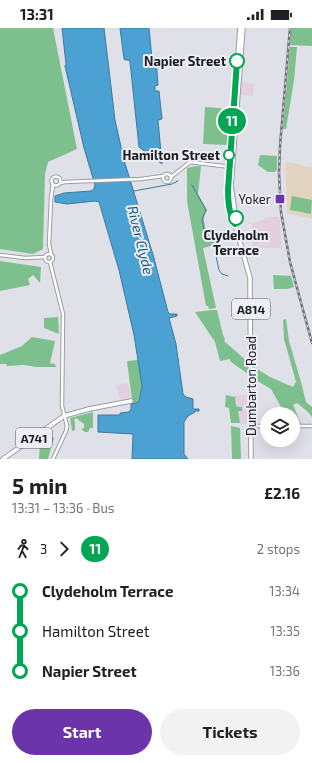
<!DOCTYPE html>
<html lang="en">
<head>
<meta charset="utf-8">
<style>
	body { margin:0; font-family:"Exo 2",sans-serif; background:#f2f2f2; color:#202124; height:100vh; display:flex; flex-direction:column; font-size:15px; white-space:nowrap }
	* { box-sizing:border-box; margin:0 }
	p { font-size:13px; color:#757577 }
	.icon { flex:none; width:22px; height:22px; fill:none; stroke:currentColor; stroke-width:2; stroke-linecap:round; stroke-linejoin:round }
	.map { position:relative; height:431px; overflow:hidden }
	.side { display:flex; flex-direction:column; background:#fff; flex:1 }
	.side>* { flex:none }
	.badge { padding:0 8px; border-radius:13px; font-size:14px; line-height:26px }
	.controls { position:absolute; left:260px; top:379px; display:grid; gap:8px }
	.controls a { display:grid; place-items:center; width:40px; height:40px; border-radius:50%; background:#fff; box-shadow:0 4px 16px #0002; font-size:20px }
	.map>.badge { position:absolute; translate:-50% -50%; box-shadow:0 0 0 2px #fff }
	.legs { display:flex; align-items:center; gap:6px; height:44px; padding:0 12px; font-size:13px }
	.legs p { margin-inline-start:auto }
	.overview { display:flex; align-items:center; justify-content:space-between; height:68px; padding:0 12px }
	h1 { font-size:22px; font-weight:700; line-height:30px }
	.primary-button { display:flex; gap:8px; margin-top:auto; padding:8px 12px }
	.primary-button a { flex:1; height:46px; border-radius:24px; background:#6b34ab; color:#fff; font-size:16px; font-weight:700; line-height:46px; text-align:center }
	.primary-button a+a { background:#f2f2f2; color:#202124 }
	ul { padding:0 12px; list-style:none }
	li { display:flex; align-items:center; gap:14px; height:40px; font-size:15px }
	li i { display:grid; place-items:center; width:6px; height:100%; margin:0 5px; background:currentColor }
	li i::after { content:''; width:10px; height:10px; margin:-5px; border:3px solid; border-radius:50%; background:#fff }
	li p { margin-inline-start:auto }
	li:first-child i { background:linear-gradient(#0000 50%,currentColor 0) }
	li:last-child i { background:linear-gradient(currentColor 50%,#0000 0) }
	.status { display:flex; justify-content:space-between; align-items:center; height:28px; padding:0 20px; background:#fff; direction:ltr }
	.status svg { height:11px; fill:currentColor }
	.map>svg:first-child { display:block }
	.commercial { fill:#e2d0e0 }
	.education { fill:#e3d4c1 }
	.green { fill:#7ec08d }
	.water { fill:#4aa1d2; stroke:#3c7a9d }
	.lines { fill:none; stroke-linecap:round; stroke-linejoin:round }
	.stream { stroke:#3c7a9d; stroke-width:1 }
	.tertiary-casing { stroke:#9c9da4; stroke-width:4.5 }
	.primary-casing { stroke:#9c9da4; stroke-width:5.5 }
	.tertiary { stroke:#fff; stroke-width:2.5 }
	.primary { stroke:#fff; stroke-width:3.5 }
	.rail-casing { stroke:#6f7075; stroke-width:2.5 }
	.rail { stroke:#ecedf5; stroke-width:1; stroke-dasharray:3; stroke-linecap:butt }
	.line-1-casing { stroke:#fff; stroke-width:9 }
	.line-1 { stroke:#00a651; stroke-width:6 }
	.stop-1-dot { fill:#fff; stroke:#00a651; stroke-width:2 }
	.poi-dot { fill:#6b34ab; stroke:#ecedf5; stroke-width:1.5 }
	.labels { text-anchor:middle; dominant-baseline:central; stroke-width:4; stroke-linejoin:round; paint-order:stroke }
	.shield { fill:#ecedf5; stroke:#5b5c60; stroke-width:1 }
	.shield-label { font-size:12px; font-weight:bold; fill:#1d1e20 }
	.stop-label { font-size:13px; font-weight:bold; fill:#1d1e20; stroke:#ecedf5; text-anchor:end }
	.poi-label { font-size:13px; fill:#1d1e20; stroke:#ecedf5; text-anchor:end }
	.street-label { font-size:13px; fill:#1d1e20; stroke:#ecedf5 }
	.water-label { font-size:14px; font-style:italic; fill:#1a5b7d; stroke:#ecedf5 }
</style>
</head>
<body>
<div class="status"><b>13:31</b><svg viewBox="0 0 49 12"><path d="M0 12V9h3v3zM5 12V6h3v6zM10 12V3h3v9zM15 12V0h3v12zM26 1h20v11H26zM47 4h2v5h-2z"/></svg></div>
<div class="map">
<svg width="312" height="431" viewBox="0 0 312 431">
	<rect width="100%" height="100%" fill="#dfe0e8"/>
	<!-- commercial -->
	<g class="commercial">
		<polygon points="240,52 245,55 254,56 253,68 239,67"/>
		<polygon points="268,189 278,189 280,193 282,220 252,220 252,196"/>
		<polygon points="128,355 131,370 120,372 116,357"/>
		<polygon points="239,367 246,367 247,369 248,394 245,396 240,396 238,383 234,373 234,368 238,368"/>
	</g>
	<!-- education -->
	<polygon class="education" points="285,134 294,135 312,140 312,191 287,185"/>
	<!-- green -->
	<g class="green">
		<polygon points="0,0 53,0 77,121 48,134 45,146 43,221 33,226 0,221"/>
		<polygon points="291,0 312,0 312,18 290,17"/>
		<polygon points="290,19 297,19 294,52 286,101 283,101"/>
		<polygon points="205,79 230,81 227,117 203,116"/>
		<polygon points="260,127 277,128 277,142 275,144 268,144 258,137"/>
		<path d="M196 138H201L198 166 207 182C206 185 203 189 204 192 204 202 212 209 215 217L203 220 216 280 209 281 208 278H206L187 173V140Z"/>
		<polygon points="292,168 312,172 311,186 290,182"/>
		<polygon points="0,233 41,239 40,255 33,247 28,251 30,257 0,263"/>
		<polygon points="273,247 291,248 294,259 287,261 274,261"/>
		<polygon points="213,282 217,282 223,307 225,311 224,313 248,334 248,346 231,334 230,331 220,333 215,314 195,284"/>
		<polygon points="58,289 59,306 44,300 44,290"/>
		<polygon points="286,291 289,313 301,354 306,374 312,379 312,389 307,383 297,375 293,377 301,396 293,396 293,386 285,386 271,361 254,351 254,339 270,349 293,359 296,354 284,311 283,292"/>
		<polygon points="32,309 55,313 50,335 55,336 56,339 37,339 24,337 7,338 6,336 0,336 0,327 22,318"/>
		<polygon points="138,332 142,358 138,375 131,376 132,371 127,334 128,333"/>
		<polygon points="226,367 235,369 236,368 235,372 236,373 235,374 237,379 242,379 242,383 238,383 240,395 231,395 229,380 225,379"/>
		<polygon points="93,384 93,400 90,400 88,404 85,404 81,401 84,400 84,396 76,390 74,392 75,395 75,402 72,403 70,390"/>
		<polygon points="231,398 240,400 241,431 232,431"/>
		<polygon points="47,404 54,410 48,431 39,431 40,415 38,410"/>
	</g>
	<!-- water -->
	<g class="water">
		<polygon points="62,0 104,0 115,92 124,132 154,230 168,284 170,286 177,286 177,288 169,290 176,316 183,366 186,369 193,371 193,381 199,381 199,383 195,383 195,384 188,388 184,394 184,426 188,431 132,431 133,406 98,404 98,387 120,387 120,385 129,384 131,381 131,376 137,375 139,373 142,358 134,307 119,242 99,174 95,173 67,176 55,174 55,168 64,165 91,163 94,161 95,157 84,120 65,38 66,36"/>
		<polygon points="120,0 149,0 152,31 156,31 158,57 155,58 155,63 159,63 162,91 158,92 162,136 139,119 130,34 129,32 125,32 124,31"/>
	</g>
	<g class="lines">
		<!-- stream -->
		<g class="stream">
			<polyline points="192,157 206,182 202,192 205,206 213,214 219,242 222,246 228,248"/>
			<polyline points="134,163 172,156 178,153"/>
		</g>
		<!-- tertiary casing -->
		<g class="tertiary-casing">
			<g id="tertiary">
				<circle cx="167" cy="150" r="4"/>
				<circle cx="56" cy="153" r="4.5"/>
				<polyline points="171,149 190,134 231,139"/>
				<polyline points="60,155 65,154 141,151 163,148"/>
				<circle cx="49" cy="230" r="4"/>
				<polyline points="51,226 49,216 51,171 53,156"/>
				<polyline points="0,227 25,230 45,229"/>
				<polyline points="50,234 63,286 62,378 67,398 66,403 53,431"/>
				<polyline points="251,398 267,398"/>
				<polyline points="293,398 312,398"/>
			</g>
		</g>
		<!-- primary casing -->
		<g class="primary-casing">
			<g id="primary">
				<polyline points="240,0 228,162 231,187 235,196 250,250 251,431"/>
				<polyline points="235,196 236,191 231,158 243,0"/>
				<polyline points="3,431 64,388 89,381 131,373"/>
			</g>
		</g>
		<!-- tertiary -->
		<use href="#tertiary" class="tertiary"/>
		<!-- primary -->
		<use href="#primary" class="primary"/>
		<!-- rail casing -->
		<g class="rail-casing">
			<polyline id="rail" points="290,0 280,118 279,145 281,184 290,234 312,315"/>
		</g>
		<!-- rail -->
		<use href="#rail" class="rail"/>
	</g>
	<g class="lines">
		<!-- line-1 casing -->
		<g class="line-1-casing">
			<path id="line-1" d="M236 190 235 196C229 187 228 173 228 162L237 33"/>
		</g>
		<!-- line-1 -->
		<use href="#line-1" class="line-1"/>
	</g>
	<!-- markers -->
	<g class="stop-1-dot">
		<circle cx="237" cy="33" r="7"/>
		<circle cx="229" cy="127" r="5"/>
		<circle cx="236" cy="190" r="7"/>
	</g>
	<rect class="poi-dot" x="275" y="166" width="10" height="10" rx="2"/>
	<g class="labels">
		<!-- shield labels -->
		<g class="shield">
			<rect x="232" y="271" width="38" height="20" rx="3"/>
			<rect x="16" y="400" width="36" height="20" rx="3"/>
		</g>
		<g class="shield-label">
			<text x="251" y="281">A814</text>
			<text x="34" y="410">A741</text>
		</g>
		<!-- stop labels -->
		<g class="stop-label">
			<text x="226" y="33">Napier Street</text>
			<text x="220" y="127">Hamilton Street</text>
			<text x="236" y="207" text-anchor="middle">Clydeholm<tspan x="236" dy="15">Terrace</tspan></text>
		</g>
		<!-- poi labels -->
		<g class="poi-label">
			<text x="271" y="171">Yoker</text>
		</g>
		<!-- street labels -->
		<g class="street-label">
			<text transform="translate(251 358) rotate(-90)">Dumbarton Road</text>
		</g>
		<!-- water labels -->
		<g class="water-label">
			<text transform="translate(141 212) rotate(76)">River Clyde</text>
		</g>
	</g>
</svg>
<div class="controls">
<a><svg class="icon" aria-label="layers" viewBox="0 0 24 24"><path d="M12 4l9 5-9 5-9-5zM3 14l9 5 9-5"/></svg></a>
</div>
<b class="badge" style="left:232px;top:93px;background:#00a651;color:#fff">11</b>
</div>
<section class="side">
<div class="overview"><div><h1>5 min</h1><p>13:31 – 13:36 · Bus</p></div><b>£2.16</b></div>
<div class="legs"><svg class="icon" aria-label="walk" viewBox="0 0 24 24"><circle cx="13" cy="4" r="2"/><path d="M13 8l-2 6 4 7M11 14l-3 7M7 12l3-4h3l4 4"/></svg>3<svg class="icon" aria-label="forward" viewBox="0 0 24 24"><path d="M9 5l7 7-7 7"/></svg><b class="badge" style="background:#00a651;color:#fff">11</b><p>2 stops</p></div>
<ul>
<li><i style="color:#00a651"></i><b>Clydeholm Terrace</b><p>13:34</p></li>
<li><i style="color:#00a651"></i><span>Hamilton Street</span><p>13:35</p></li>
<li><i style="color:#00a651"></i><b>Napier Street</b><p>13:36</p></li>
</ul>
<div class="primary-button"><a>Start</a><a>Tickets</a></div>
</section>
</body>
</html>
